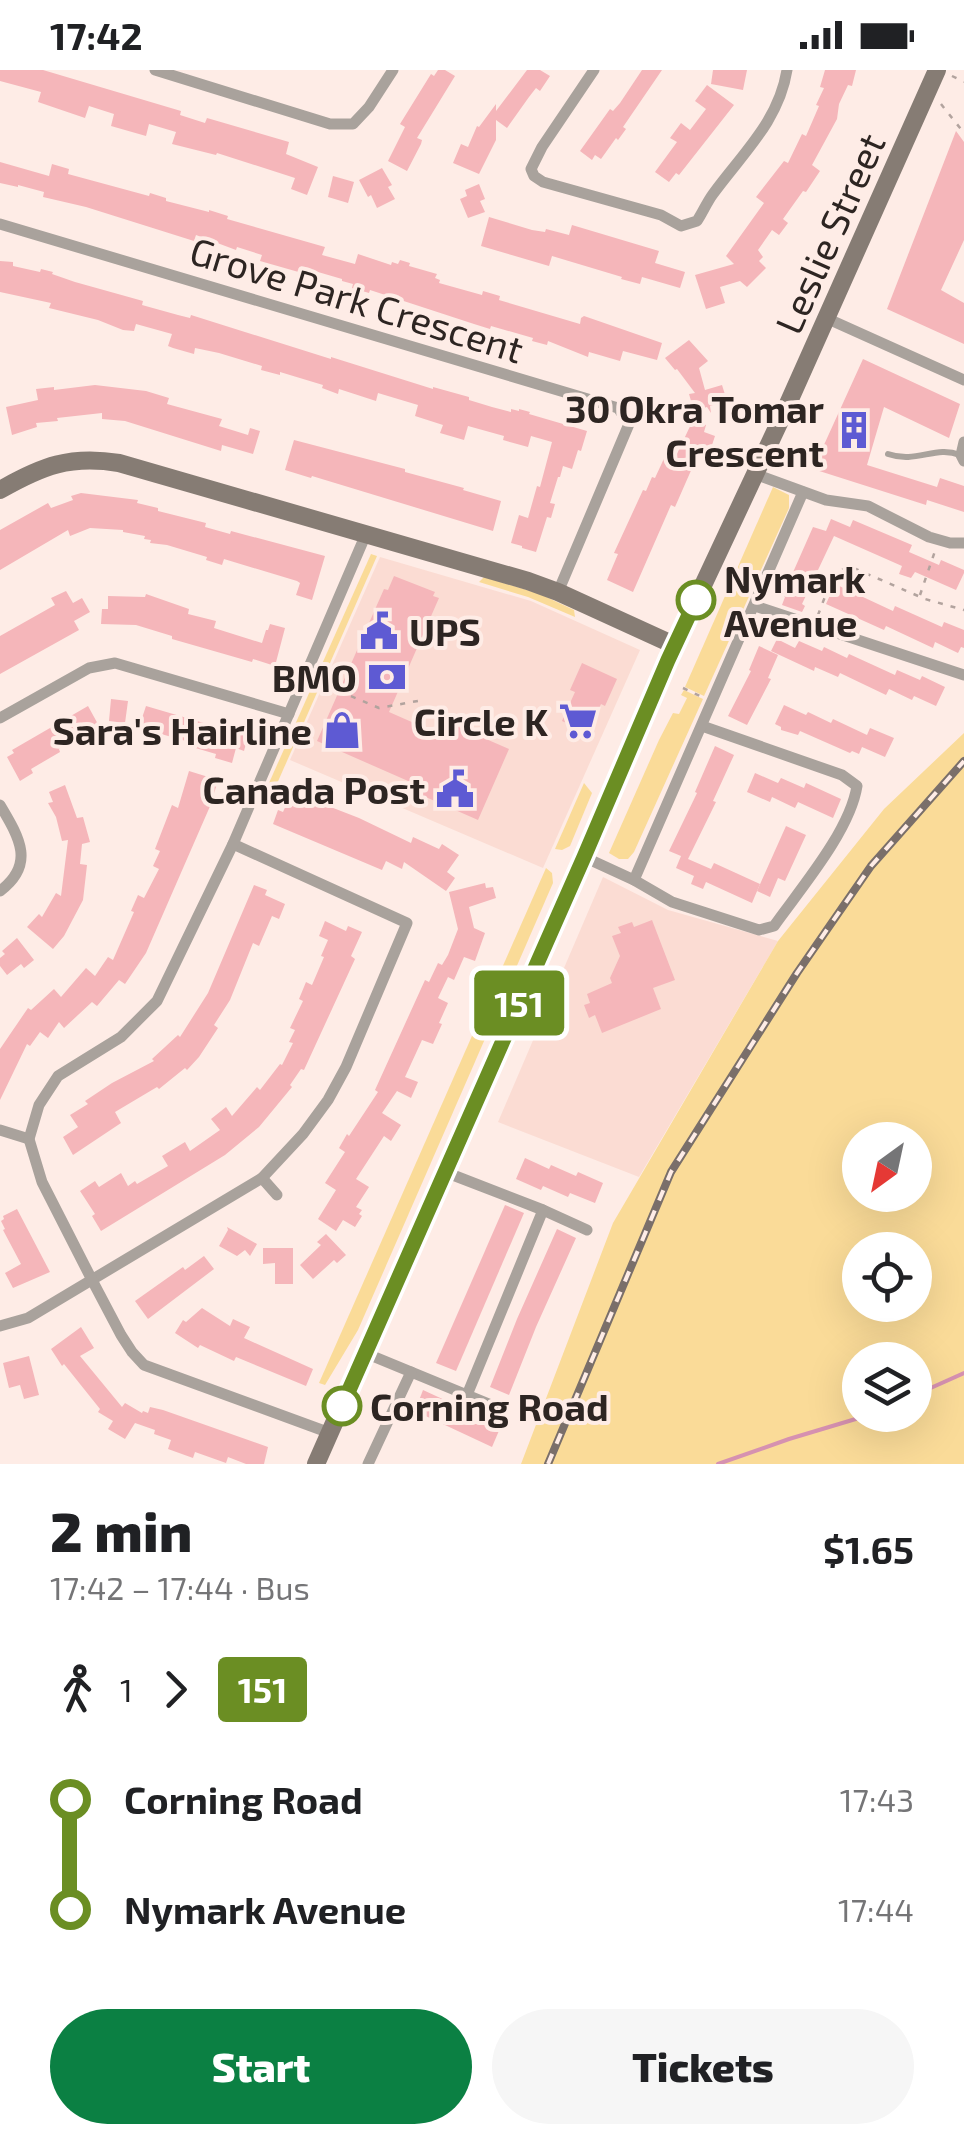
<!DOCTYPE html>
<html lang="en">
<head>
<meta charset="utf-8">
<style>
	body { margin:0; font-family:"Exo 2",sans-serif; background:#f6f6f6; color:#202124; height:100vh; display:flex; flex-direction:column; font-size:38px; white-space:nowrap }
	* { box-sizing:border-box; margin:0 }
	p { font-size:32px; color:#757577 }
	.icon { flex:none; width:55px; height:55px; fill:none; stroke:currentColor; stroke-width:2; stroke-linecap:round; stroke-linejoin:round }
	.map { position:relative; height:1394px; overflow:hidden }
	.drawer { display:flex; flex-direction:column; background:#fff; flex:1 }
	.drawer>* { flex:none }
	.badge { padding:0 20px; border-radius:8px; font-size:35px; line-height:65px }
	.needle { width:65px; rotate:213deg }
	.buttons { position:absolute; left:842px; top:1052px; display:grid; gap:20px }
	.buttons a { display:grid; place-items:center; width:90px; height:90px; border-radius:50%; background:#fff; box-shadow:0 10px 40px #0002; font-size:50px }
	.map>.badge { position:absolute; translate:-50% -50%; box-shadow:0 0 0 5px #fff }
	.legs { display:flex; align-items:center; gap:15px; height:110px; padding:0 50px; font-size:32px }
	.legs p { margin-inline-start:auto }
	.headline { display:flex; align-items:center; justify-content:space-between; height:170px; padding:0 50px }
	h1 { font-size:55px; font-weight:800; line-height:75px }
	.primary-button { display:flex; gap:20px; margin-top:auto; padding:20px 50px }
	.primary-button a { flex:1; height:115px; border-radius:60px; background:#0b8043; color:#fff; font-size:40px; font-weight:800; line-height:115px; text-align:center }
	.primary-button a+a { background:#f6f6f6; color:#202124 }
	ul { padding:0 50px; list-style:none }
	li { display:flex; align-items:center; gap:35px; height:110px; font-size:38px }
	li i { display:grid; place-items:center; width:15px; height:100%; margin:0 12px; background:currentColor }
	li i::after { content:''; width:25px; height:25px; margin:-12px; border:8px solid; border-radius:50%; background:#fff }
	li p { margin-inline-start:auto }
	li:first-child i { background:linear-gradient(#0000 50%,currentColor 0) }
	li:last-child i { background:linear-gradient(currentColor 50%,#0000 0) }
	.status { display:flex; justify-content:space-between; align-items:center; height:70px; padding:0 50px; background:#fff; direction:ltr }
	.status svg { height:28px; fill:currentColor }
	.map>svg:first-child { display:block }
	.built { fill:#fbdcd3 }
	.green { fill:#fadb98; fill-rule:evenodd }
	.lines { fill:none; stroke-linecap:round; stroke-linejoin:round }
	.stream { stroke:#d691b0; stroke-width:4 }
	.building { fill:#f5b6ba }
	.path { stroke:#b2a39e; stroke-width:2.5; stroke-dasharray:5 8; stroke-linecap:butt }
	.lane { stroke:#a9a29c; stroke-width:6 }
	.street { stroke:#a9a29c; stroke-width:11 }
	.secondary { stroke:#867c74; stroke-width:18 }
	.rail-casing { stroke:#7a6f6a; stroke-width:8 }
	.rail { stroke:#feece6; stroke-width:4; stroke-dasharray:11; stroke-linecap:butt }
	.line-1-casing { stroke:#fff; stroke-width:22 }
	.line-1 { stroke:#6b8e23; stroke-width:15 }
	.stop-1-dot { fill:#fff; stroke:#6b8e23; stroke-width:5 }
	.labels { text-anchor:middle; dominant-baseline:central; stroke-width:8; stroke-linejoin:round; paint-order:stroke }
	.street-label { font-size:38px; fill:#2d2522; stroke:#feece6 }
	.poi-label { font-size:38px; font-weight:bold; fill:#2d2522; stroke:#feece6; text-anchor:end }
	.stop-label { font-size:38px; font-weight:bold; fill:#2d2522; stroke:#feece6; text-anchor:start }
</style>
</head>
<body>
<div class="status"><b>17:42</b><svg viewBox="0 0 49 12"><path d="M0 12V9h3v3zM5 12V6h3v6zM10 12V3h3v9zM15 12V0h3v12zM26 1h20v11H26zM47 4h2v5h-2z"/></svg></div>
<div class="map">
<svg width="964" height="1394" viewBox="0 0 964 1394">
	<rect width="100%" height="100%" fill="#feece6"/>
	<!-- built -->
	<g class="built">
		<polygon points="380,487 531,531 640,580 543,798 290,690"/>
		<polygon points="603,807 668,840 778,871 639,1107 498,1052"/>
	</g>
	<!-- green -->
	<g class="green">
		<polygon points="773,417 789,425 789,438 704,626 685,617"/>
		<polygon points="371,484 377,486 276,716 269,713"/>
		<polygon points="484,507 540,524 574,540 575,547 528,527 479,512"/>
		<polygon points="684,620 703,629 634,782 628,789 619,789 609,783 659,670 673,643 679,644 687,628 681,625"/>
		<path d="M964 663V1394H521L613 1153 778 871 884 739ZM915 1070V1125H860V1070ZM915 1180V1235H860V1180ZM915 1290V1345H860V1290Z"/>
		<polygon points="584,713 592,723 570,776 562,780 555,779"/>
		<polygon points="546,798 552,803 553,813 358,1260 325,1315 319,1313"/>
	</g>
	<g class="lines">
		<!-- stream -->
		<g class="stream">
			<polyline points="915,1325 964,1303"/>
			<polyline points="718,1394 789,1369 869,1345"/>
		</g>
	</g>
	<!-- building -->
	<g class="building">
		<polygon points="0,0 43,0 181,41 180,45 205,53 207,48 289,72 286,84 318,97 307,125 291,119 295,108 217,83 216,85 172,74 176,62 149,54 146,66 111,56 114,44 89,36 85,48 38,32 41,22 0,11"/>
		<polygon points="438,0 445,0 455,6 417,68 422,70 421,74 407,101 388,91 405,57 400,54 431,4 434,6"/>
		<polygon points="527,0 540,0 550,6 540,21 536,18 529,27 507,58 496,50 496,70 479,104 453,93 461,74 468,77 477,56 479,57 496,34 496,41"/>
		<polygon points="642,0 662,0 623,57 626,59 618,70 616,68 601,89 595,85 592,90 580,81 610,39 613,41 620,33"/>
		<polygon points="713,0 747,0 743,20 711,14"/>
		<polygon points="825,0 856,0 852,16 848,15 839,34 837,49 812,95 820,101 806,122 803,121 783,149 788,153 779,165 772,160 758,180 763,187 759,191 766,198 747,217 740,211 720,217 725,233 706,239 695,205 734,194 726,186 764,133 756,127 784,91 788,93 802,64 806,66 819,36 816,35 824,18 820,17"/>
		<polygon points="707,15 734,35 679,105 676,103 669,112 655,102 677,72 670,68 681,53 690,60 706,39 695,31"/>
		<polygon points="956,61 964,72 964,170 941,220 964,233 964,274 887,239"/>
		<polygon points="0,92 49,106 52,94 69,99 68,104 149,126 150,123 166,128 166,131 209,142 209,140 228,146 227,149 325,177 322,185 355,194 358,184 391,195 392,192 398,194 400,190 410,193 409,196 437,204 435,208 440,210 439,213 482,225 483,221 500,226 499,230 580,254 581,248 584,246 662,273 657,290 623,281 620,291 589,282 588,287 548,271 547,275 532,271 533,268 491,256 490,259 474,254 370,220 369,223 352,218 353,214 342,211 342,209 318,202 316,207 260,191 262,185 237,177 236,180 196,165 194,171 86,137 43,127 44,122 18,115 18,117 0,113"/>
		<polygon points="382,98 392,115 388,117 395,129 377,138 371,125 368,127 359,110"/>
		<polygon points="333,106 354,112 348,133 328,127"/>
		<polygon points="479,114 485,129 480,131 485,142 468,148 460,129 467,126 465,120"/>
		<polygon points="489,147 532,160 545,162 546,159 569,165 572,155 659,181 655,193 685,202 680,218 642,207 640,214 621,209 622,207 552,186 549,196 481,176"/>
		<polygon points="0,191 13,192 13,196 40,202 41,199 53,202 52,204 75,212 143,231 142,235 178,245 190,248 191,245 331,289 331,287 433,319 433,317 469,327 469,330 492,337 511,342 511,339 519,341 519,339 530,342 529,344 587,361 581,381 578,380 572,399 563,396 560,407 558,407 550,433 555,434 551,448 547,447 536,482 522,478 522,476 511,473 519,445 528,448 537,416 540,417 552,372 531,366 528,377 503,370 504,366 468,356 464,370 440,363 443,355 415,346 418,335 378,323 376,331 339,319 338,324 322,318 323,315 280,302 280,305 261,300 262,296 219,283 195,278 194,284 173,278 168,276 172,264 136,254 134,261 123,260 98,250 49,238 51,233 0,222"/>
		<polygon points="689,270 708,291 699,298 705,320 722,315 727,331 710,336 711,343 707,337 694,341 689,324 695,323 677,299 675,300 665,288"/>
		<polygon points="863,289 960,334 949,368 884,337 867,395 937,417 940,408 964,416 964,442 927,430 926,435 813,399"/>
		<polygon points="95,315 146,321 169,328 167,334 222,349 219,356 248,365 250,358 260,361 253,384 222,375 221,381 125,351 102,349 102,343 57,348 58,351 36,353 37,357 12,365 6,337 38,330 36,319 54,317 54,320"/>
		<polygon points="693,350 706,355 704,362 715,366 709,384 700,380 675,437 671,435 633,522 607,510 618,484 614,483 643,420 646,421 652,407 655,408 667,382 676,386"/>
		<polygon points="294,370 405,399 405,402 464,418 463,420 501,431 493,461 312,406 311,408 285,400"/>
		<polygon points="81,423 138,430 137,433 158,438 158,441 206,453 205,457 230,464 231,461 325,486 312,530 296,525 300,513 297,511 224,489 222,495 206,490 207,487 167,475 150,473 151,470 144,469 145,466 123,462 123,460 90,458 70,466 68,460 0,500 0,460 48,433 51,438 73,430 71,426"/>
		<polygon points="831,449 850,457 853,450 912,475 909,482 939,495 941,490 964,500 964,503 956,520 915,502 911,508 899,504 902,496 834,466 802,534 805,536 802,542 782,535 785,527 783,525 813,457 826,461"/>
		<polygon points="394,506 435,522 433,526 439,528 389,642 439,664 447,652 509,679 478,750 421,725 424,718 317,671 384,519 388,520"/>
		<polygon points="835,514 893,541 895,536 942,557 944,552 964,560 964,578 961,577 958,583 935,572 933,578 886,556 884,560 826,534"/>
		<polygon points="66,521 73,533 82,528 90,542 74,551 79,560 0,604 0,566 55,535 51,528"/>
		<polygon points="146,524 189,539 188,544 216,551 214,558 262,573 266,560 268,560 270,554 285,558 275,596 253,589 252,592 172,569 172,566 136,555 101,554 102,539 108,539 108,526 145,527"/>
		<polygon points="777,569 795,578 799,571 822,581 824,577 847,588 849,584 895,605 897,600 920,610 922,606 945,617 936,636 914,626 912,630 889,619 886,625 840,603 838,607 815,597 814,601 771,581"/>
		<polygon points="759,576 778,585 768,608 771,609 747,655 728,646 751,601 749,600"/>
		<polygon points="582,593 617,609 605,636 601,634 588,663 562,651 575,622 570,620"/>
		<polygon points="111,629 128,631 125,653 109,651"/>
		<polygon points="784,635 806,645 808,642 831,653 833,649 867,665 870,658 894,668 885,687 862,677 859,684 852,681 850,683 800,661 798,665 781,660 781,657 775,654"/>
		<polygon points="88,636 99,656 99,660 91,665 89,662 59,679 60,682 31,699 33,703 20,711 7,687 14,683 12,680"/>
		<polygon points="146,636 248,666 244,681 236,678 232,693 215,688 216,684 192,677 193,673 154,662 152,669 141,665 144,654 140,654"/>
		<polygon points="715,676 734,685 713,731 716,732 688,789 711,799 714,793 760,814 752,833 706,812 703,819 691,814 694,806 676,798 681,786 669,781 697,723 695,722"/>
		<polygon points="189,701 218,710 211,734 146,883 125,914 119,910 97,936 92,932 64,958 59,952 48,968 40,962 30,976 27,974 0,1030 0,979 28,938 31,940 54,919 61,927 86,898 95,906 108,887 113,890 134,842 131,841 138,825 144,828 159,799 153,796 160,781 155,779 172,735 178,738"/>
		<polygon points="755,703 778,713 781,708 804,718 806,713 841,729 833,748 798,732 795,738 772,727 770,732 747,722"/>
		<polygon points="65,715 77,748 83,747 90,772 82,774 80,794 87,795 83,830 64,866 53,879 27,857 39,844 42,847 56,823 61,826 68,770 62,771 56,747 48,733 53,732 49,722"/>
		<polygon points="292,722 359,748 411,773 413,767 439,779 442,774 459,785 447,802 455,808 446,821 404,792 402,799 386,791 382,800 273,754 278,740 283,742"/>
		<polygon points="786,756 806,765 785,811 778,808 770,827 757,821"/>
		<polygon points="485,813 486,818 493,817 496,828 469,837 474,858 485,863 475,891 464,887 454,910 448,907 438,928 448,933 439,953 442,954 433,974 422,970 405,1007 418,1012 411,1028 397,1021 382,1043 401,1055 391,1071 384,1066 356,1109 369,1117 356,1137 362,1140 359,1144 362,1146 355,1157 343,1150 336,1161 318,1149 336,1120 325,1113 345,1082 339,1078 347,1064 349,1066 378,1022 375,1020 425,910 429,912 438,893 442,895 448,885 458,859 449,822"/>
		<polygon points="254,815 267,820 265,825 285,834 279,849 272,846 259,876 253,873 230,930 214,955 218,958 199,987 187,1000 185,998 159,1019 157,1017 115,1042 121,1053 73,1085 63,1067 78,1057 70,1045 88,1034 85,1031 112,1013 154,991 152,989 178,965 180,967 208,923"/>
		<polygon points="652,850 675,910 653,918 661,939 602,963 595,945 589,948 584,935 590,933 587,924 612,913 610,908 620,886 612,866 621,863 618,857 632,852 634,857"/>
		<polygon points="325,851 346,861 348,856 362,862 351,886 355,889 304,1000 301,999 290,1015 292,1017 259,1057 225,1085 101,1161 92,1146 95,1144 80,1121 95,1111 99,1117 121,1103 128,1116 135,1111 137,1114 168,1096 162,1086 185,1072 190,1081 220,1060 211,1049 226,1037 232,1046 257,1017 260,1020 280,994 282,995 293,973 289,972 295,960 290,958 303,931 299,929 306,912 312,915 324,887 321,886 328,870 319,866"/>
		<polygon points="17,868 34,890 24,898 21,894 7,905 0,896 0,888 5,884 2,881"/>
		<polygon points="525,1088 549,1099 551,1095 576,1106 578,1102 603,1113 595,1133 570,1123 568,1127 543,1116 541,1120 516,1109"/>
		<polygon points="505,1135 524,1143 456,1301 436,1293"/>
		<polygon points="17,1139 50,1202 13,1218 5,1203 21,1194 3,1160 5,1159 1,1151 4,1149 3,1146"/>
		<polygon points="227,1157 257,1174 250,1186 245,1180 237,1186 219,1176 228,1160"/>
		<polygon points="557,1159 576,1168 536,1257 509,1325 490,1317 517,1249"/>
		<polygon points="326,1164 346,1185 337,1193 334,1190 313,1209 300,1195 321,1175 317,1172"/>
		<polygon points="263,1178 293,1178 293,1214 275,1214 275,1193 263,1194"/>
		<polygon points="204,1186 214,1199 148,1249 135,1231 183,1197 185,1200"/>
		<polygon points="202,1238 230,1256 233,1249 250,1257 244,1268 313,1299 306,1316 236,1287 234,1291 200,1275 198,1278 175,1263 183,1250 186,1252"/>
		<polygon points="81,1257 94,1278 80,1286 122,1337 125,1333 142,1343 143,1341 148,1343 150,1337 163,1340 268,1377 264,1394 246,1394 228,1387 226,1393 195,1382 193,1388 168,1379 171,1370 154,1364 155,1360 135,1353 125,1369 108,1359 113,1351 98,1342 100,1339 64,1294 62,1296 51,1279"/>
		<polygon points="29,1286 39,1325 24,1329 20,1315 9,1318 3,1293"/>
		<polygon points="423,1320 501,1356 492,1377 415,1341"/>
	</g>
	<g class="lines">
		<!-- path -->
		<g class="path">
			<polyline points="952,6 964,12"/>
			<polyline points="941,34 964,63"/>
			<polyline points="920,525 935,481"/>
			<path d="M818 545C825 528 831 503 849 496L925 529 964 540"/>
			<polyline points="321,614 325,615"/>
			<polyline points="683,618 702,627"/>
			<polyline points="339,621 379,638 423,630"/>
		</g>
		<!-- lane -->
		<path class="lane" d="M888 384C917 394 935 375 960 385"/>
		<!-- street -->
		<g class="street">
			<polyline points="155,0 330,54 353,54 369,37 393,0"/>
			<path d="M594 0 542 77 531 99 534 106 543 112 661 145 681 156 697 151C703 142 707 132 713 124 742 84 779 51 787 0"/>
			<polyline points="0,154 618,338 629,354 558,522"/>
			<polyline points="826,248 964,310"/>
			<polyline points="964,372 961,385 964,391"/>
			<polyline points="755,404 826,430 868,436 929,467 950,473 964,473"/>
			<polyline points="755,536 964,605"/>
			<polyline points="0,648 89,598 115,593 289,644"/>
			<path d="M0 735C19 767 36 794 0 821"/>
			<path d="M584 787 634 810 672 832 759 860 774 856C801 818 850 761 857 716L842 705 702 656"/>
			<polyline points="634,810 803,422"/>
			<polyline points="0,1060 29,1069"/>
			<polyline points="445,1102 543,1140 587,1160"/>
			<polyline points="262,1108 277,1125"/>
			<polyline points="0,1256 28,1248 262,1108 303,1064 328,1030 346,997 407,853 233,774"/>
			<polyline points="365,1283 467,1325 543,1140"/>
			<polyline points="467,1325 501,1339"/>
			<polyline points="330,1363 144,1295 132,1282 121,1265 92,1210 42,1112 29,1069 39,1035 58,1006 121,967 157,931 233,774 366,464"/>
			<polyline points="368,1394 411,1302"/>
		</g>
		<!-- secondary -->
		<g class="secondary">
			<path d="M0 420C42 396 70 385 119 393L528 511 558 522 674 575"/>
			<polyline points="316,1394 584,787 668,590 787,336 937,0"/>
		</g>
		<!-- rail casing -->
		<g class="rail-casing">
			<polyline id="rail" points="548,1394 671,1102 797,903 871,796 964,691"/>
		</g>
		<!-- rail -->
		<use href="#rail" class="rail"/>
	</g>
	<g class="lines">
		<!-- line-1 casing -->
		<g class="line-1-casing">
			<polyline id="line-1" points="342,1336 584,787 668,590 696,530"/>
		</g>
		<!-- line-1 -->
		<use href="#line-1" class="line-1"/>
	</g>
	<!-- icons -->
	<defs>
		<g id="building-bare" transform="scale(3)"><path d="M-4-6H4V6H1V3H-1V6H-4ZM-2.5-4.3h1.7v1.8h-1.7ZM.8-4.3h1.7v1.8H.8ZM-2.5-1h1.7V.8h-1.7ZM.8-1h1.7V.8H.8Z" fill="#5e5ad3" stroke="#feece6" stroke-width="2.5" paint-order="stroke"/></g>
		<g id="civic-bare" transform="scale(3)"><path d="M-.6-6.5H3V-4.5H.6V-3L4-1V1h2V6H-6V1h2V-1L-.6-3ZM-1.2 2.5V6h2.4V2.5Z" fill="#5e5ad3" stroke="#feece6" stroke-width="2.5" paint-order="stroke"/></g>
		<g id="bank-bare" transform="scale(3)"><path d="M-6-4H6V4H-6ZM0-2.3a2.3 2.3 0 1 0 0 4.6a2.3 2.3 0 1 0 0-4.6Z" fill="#5e5ad3" stroke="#feece6" stroke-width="2.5" paint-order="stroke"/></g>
		<g id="supermarket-bare" transform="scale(3)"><path d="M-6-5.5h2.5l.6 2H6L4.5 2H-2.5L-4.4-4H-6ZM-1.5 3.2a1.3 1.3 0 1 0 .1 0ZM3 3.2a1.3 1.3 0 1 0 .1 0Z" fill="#5e5ad3" stroke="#feece6" stroke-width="2.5" paint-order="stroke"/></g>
		<g id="shop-bare" transform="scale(3)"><path d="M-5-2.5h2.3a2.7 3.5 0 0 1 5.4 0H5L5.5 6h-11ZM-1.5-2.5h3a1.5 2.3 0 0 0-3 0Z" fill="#5e5ad3" stroke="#feece6" stroke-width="2.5" paint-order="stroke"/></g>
	</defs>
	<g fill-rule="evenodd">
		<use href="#building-bare" x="854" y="360"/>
		<use href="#civic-bare" x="379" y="561"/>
		<use href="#bank-bare" x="387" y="607"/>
		<use href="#supermarket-bare" x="578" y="651"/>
		<use href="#shop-bare" x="342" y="660"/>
		<use href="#civic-bare" x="455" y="719"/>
	</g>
	<!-- markers -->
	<g class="stop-1-dot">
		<circle cx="696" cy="530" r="18"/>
		<circle cx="342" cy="1336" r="18"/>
	</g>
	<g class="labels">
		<!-- street labels -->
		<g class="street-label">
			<text transform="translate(829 163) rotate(-66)">Leslie Street</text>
			<text transform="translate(357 229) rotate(17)">Grove Park Crescent</text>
		</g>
		<!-- poi labels -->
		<g class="poi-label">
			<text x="824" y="338">30 Okra Tomar<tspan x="824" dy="44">Crescent</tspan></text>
			<text x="409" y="561" text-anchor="start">UPS</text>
			<text x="357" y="607">BMO</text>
			<text x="548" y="651">Circle K</text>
			<text x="312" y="660">Sara's Hairline</text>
			<text x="425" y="719">Canada Post</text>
		</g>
		<!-- stop labels -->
		<g class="stop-label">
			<text x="724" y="508">Nymark<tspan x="724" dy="44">Avenue</tspan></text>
			<text x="370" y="1336">Corning Road</text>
		</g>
	</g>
</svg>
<div class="buttons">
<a><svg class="needle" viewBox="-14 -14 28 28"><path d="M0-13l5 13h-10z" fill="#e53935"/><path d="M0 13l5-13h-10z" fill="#757577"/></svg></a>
<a><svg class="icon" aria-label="locate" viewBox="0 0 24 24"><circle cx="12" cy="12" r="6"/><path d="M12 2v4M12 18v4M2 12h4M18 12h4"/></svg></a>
<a><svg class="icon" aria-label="layers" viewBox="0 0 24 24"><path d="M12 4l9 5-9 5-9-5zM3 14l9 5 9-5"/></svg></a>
</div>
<b class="badge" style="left:519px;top:933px;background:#6b8e23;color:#fff">151</b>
</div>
<section class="drawer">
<div class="headline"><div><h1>2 min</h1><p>17:42 – 17:44 · Bus</p></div><b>$1.65</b></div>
<div class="legs"><svg class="icon" aria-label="walk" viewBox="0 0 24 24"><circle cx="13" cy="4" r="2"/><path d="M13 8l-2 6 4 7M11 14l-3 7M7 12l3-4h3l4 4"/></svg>1<svg class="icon" aria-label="forward" viewBox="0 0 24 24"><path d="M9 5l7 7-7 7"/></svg><b class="badge" style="background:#6b8e23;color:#fff">151</b></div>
<ul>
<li><i style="color:#6b8e23"></i><b>Corning Road</b><p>17:43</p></li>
<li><i style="color:#6b8e23"></i><b>Nymark Avenue</b><p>17:44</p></li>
</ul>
<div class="primary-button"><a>Start</a><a>Tickets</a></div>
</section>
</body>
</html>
